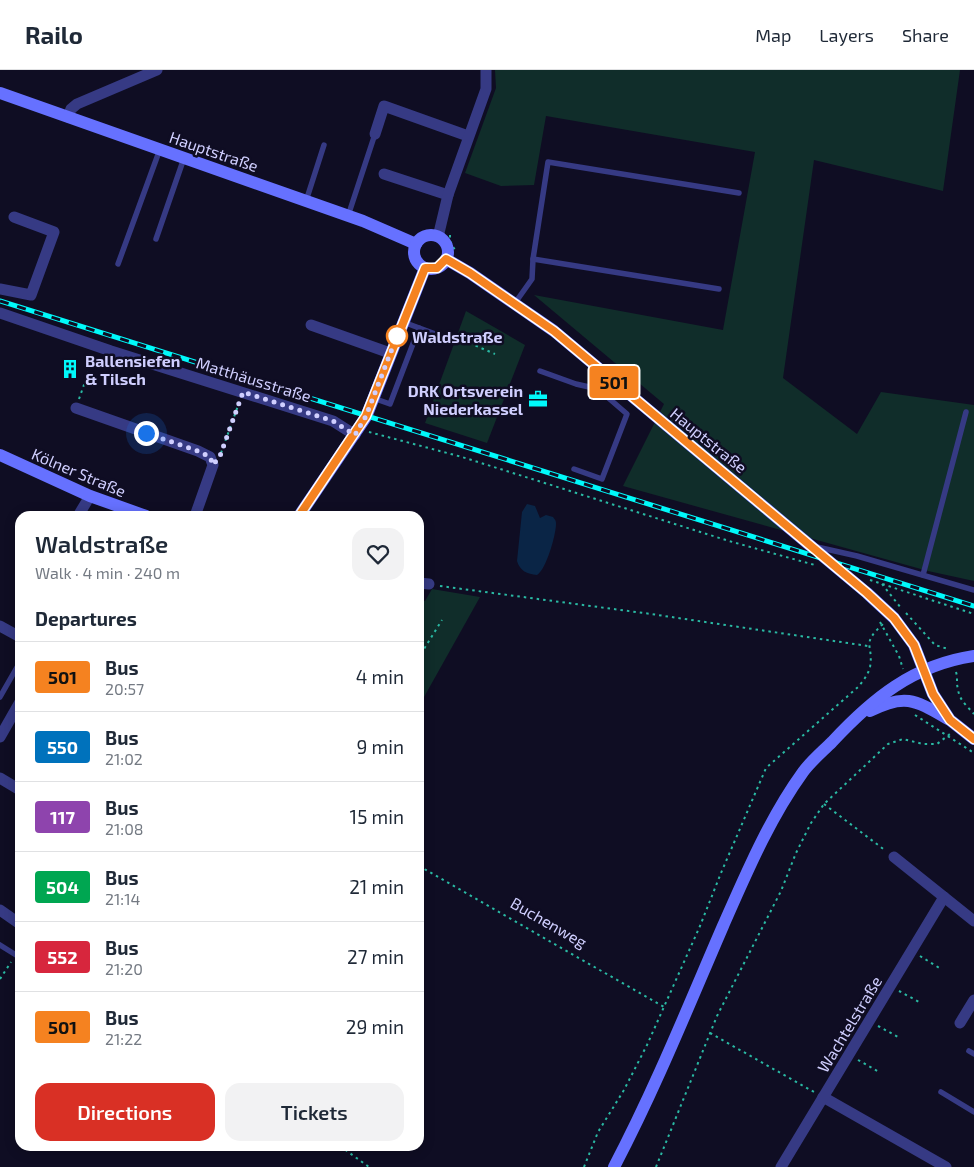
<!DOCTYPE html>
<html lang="en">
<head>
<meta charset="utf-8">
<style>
	body { margin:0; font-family:"Exo 2",sans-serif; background:#f2f2f3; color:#1f2937; height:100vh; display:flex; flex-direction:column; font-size:19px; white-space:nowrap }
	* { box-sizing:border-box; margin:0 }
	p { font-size:16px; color:#747a83 }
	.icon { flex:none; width:28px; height:28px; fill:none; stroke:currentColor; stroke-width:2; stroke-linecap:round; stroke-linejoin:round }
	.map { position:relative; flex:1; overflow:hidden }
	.details { position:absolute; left:15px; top:441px; width:409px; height:640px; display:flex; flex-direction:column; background:#fff; border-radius:15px; box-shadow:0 2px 12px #0003 }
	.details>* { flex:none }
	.badge { padding:0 10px; border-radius:4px; font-size:18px; line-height:32px }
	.you { position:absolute; width:25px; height:25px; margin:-12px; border:4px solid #fff; border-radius:50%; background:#1a73e8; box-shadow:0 0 0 8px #1a73e833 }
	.map>.badge { position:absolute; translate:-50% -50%; box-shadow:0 0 0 2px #fff }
	h2 { padding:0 20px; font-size:19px; line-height:45px }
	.round { display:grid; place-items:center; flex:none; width:52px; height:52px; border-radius:15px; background:#f2f2f3 }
	.headline { display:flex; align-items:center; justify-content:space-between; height:85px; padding:0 20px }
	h1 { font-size:24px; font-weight:600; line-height:38px }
	.primary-button { display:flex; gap:10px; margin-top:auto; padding:10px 20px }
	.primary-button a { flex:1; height:58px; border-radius:15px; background:#d93025; color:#fff; font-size:20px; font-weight:600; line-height:58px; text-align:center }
	.primary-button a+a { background:#f2f2f3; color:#1f2937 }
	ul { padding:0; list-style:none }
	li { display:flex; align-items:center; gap:15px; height:70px; padding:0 20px; border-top:1px solid #e0e1e3 }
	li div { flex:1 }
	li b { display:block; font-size:19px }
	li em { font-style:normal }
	li .badge { min-width:55px; font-weight:700; text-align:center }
	header { display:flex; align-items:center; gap:30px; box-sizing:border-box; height:70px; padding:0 25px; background:#fff; border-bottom:1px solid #e0e1e3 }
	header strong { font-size:24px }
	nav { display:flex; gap:28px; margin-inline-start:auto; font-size:18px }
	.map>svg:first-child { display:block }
	.green { fill:#102d2a }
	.water { fill:#0a2546 }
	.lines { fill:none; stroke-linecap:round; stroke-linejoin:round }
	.path { stroke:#2ab9a3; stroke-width:2; stroke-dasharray:2.5 4; stroke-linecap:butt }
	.lane { stroke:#363a84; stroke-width:5.5 }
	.street { stroke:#363a84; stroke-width:11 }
	.secondary { stroke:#6671ff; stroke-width:12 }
	.rail-casing { stroke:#00f9fa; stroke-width:5 }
	.rail { stroke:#0f0d23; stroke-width:3; stroke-dasharray:9; stroke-linecap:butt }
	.line-casing { stroke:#fff; stroke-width:11 }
	.line { stroke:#f58220; stroke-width:8 }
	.walk { stroke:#d0cfff; stroke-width:5; stroke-dasharray:0 9 }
	.stop-dot { fill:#fff; stroke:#f58220; stroke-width:2.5 }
	.labels { text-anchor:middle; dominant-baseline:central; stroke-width:5; stroke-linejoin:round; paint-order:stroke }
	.street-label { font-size:16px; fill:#d0cfff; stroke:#0f0d23 }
	.stop-label { font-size:16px; font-weight:bold; fill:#d0cfff; stroke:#0f0d23; text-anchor:start }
	.poi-label { font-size:16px; font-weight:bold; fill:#d0cfff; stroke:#0f0d23; text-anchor:start }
</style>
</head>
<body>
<header>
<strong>Railo</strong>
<nav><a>Map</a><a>Layers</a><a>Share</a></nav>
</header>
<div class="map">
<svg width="974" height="1097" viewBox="0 0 974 1097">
	<rect width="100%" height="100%" fill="#0f0d23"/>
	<!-- green -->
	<g class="green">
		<polygon points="495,0 960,0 943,121 814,90 783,308 857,364 881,322 974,335 974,511 928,501 623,416 664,334 534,225 723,260 755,82 546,46 534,115 501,116 465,103 496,18"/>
		<polygon points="466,241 525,275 487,373 425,353"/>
		<polygon points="432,519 480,527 419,636 419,529 425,531"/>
	</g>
	<!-- water -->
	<path class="water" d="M527 434 535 436 540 448 546 445 553 447C555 450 556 450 556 454 556 465 546 500 537 505 527 504 520 501 517 491L522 442Z"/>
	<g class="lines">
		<!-- path -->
		<g class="path">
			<polyline points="450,165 450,171 456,182"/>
			<polyline points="457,270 467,272 495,284"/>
			<polyline points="79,329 94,286"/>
			<polyline points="369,362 462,387 729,471 815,495"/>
			<polyline points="221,383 239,333"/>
			<polyline points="870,510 974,544"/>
			<polyline points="882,514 901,538"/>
			<polyline points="440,516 651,544 868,576"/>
			<polyline points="906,543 935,575 948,579"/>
			<polyline points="880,552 899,586 903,599"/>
			<polyline points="419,576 424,579 442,550"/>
			<path d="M956 602C958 608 956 613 958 619 959 630 968 637 974 644"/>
			<polyline points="915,645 974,683"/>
			<polyline points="824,734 886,781"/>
			<polyline points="419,796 664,937"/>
			<polyline points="920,886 941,899"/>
			<polyline points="0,909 11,892"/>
			<polyline points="899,921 921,933"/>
			<polyline points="878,956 900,968"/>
			<polyline points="710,963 814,1022"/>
			<polyline points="858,990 879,1002"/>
			<polyline points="340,1076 369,1097"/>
			<path d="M584 1097 598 1062 624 1020 647 975 700 856 721 803 766 698 858 617C863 611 868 605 870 597 874 574 860 575 883 554"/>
			<polyline points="656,1097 717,946 781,821 796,783 811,753 824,734 888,674 903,669 923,674 937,674 950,664"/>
		</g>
		<!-- lane -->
		<g class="lane">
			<polyline points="306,131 324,75"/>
			<polyline points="348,146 375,64"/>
			<polyline points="156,169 184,88"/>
			<polyline points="533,189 719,219"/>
			<polyline points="118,194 160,79"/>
			<polyline points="515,233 532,209 533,189 548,92 739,123"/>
			<polyline points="403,252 449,269"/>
			<polyline points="540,301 576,314 598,319 608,307"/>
			<polyline points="373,328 390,334 419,258"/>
			<polyline points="574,399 602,409 627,344 598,319"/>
			<polyline points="817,477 857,486 974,520"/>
			<polyline points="923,505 966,342"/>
			<polyline points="0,627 20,592"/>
			<polyline points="0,875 16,885"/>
			<polyline points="969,981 974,984"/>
			<polyline points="941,1022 974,1042"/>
		</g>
		<!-- street -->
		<g class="street">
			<polyline points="68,47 71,39 77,34 157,0"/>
			<polyline points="375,64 384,36 468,66"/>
			<polyline points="384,104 448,125"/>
			<polyline points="438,167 448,125 486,19 486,0"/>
			<polyline points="0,219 31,225 54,162 14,147"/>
			<polyline points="0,243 111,281 333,351 355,365"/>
			<polyline points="311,255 390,283"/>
			<polyline points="76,338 198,381 210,387 213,395 195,446"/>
			<polyline points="78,446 90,426"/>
			<polyline points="419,513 429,514"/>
			<polyline points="0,556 20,567"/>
			<polyline points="0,667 20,632"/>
			<polyline points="0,708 20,720"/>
			<polyline points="894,787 974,851"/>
			<polyline points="0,840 20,854"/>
			<polyline points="960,953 974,930"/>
			<polyline points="823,1027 946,1097"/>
			<polyline points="781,1097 944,827"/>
		</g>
		<!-- secondary -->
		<g class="secondary">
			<polyline points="0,23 363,151 416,174"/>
			<circle cx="431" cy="182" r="17"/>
			<polyline points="446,189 470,203 554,261 867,523 894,548 914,575 933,624 950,650 974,669"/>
			<polyline points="0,385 90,426 146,446"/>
			<polyline points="299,446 366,347 425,198"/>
			<path d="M870 641C905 623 915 630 948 649"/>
			<path d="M614 1097C655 1019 688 937 723 856 746 804 769 749 803 702 811 691 822 682 832 672 872 629 913 595 974 586"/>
		</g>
		<!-- rail casing -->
		<g class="rail-casing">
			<polyline id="rail" points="0,231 974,536"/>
		</g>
		<!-- rail -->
		<use href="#rail" class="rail"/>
	</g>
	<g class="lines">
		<!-- line casing -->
		<g class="line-casing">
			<polyline id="line" points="299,446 366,346 425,198 437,198 446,189 470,203 554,261 867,523 894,548 914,575 933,624 950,650 974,669"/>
		</g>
		<!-- line -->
		<use href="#line" class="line"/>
		<!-- walk -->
		<polyline class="walk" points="146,363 198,381 210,387 213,395 220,386 243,322 333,351 355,365 366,346 397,266"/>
	</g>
	<!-- icons -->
	<defs>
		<g id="building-bare" transform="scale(1.5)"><path d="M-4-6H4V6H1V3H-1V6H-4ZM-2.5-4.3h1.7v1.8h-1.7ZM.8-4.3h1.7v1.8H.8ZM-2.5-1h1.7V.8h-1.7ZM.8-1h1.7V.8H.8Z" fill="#00f9fa" stroke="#0f0d23" stroke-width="2.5" paint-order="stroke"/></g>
		<g id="office-bare" transform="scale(1.5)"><path d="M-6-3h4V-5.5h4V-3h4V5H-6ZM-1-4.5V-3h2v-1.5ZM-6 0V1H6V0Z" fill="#00f9fa" stroke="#0f0d23" stroke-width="2.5" paint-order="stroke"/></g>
	</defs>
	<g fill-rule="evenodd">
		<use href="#building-bare" x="70" y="299"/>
		<use href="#office-bare" x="538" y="329"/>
	</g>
	<!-- markers -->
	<circle class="stop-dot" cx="397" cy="266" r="10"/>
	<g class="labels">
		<!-- street labels -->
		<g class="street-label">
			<text transform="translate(214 81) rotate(19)">Hauptstraße</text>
			<text transform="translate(254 309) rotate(17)">Matthäusstraße</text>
			<text transform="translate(709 370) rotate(39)">Hauptstraße</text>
			<text transform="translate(79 402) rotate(23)">Kölner Straße</text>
			<text transform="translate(549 852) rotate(30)">Buchenweg</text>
			<text transform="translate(849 954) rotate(-59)">Wachtelstraße</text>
		</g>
		<!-- stop labels -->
		<g class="stop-label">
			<text x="412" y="266">Waldstraße</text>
		</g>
		<!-- poi labels -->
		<g class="poi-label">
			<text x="85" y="290">Ballensiefen<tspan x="85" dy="18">&amp; Tilsch</tspan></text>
			<text x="523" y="320" text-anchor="end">DRK Ortsverein<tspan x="523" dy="18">Niederkassel</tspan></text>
		</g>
	</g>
</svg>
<div class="you" style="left:146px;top:363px"></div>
<b class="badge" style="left:614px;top:312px;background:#f58220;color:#111">501</b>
<section class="details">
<div class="headline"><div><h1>Waldstraße</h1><p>Walk · 4 min · 240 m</p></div><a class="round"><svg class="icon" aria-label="heart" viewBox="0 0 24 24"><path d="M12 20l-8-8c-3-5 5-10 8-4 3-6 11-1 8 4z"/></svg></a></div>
<h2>Departures</h2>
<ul>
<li><span class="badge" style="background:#f58220;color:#111">501</span><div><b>Bus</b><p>20:57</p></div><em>4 min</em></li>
<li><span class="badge" style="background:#0072bc;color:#fff">550</span><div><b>Bus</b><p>21:02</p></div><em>9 min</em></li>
<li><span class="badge" style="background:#8e44ad;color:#fff">117</span><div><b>Bus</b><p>21:08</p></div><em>15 min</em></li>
<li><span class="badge" style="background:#00a651;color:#fff">504</span><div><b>Bus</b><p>21:14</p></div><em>21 min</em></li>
<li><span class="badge" style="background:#d7263d;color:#fff">552</span><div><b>Bus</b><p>21:20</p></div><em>27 min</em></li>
<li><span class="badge" style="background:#f58220;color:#111">501</span><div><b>Bus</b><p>21:22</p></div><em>29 min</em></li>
</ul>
<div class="primary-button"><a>Directions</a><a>Tickets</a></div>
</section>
</div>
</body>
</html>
